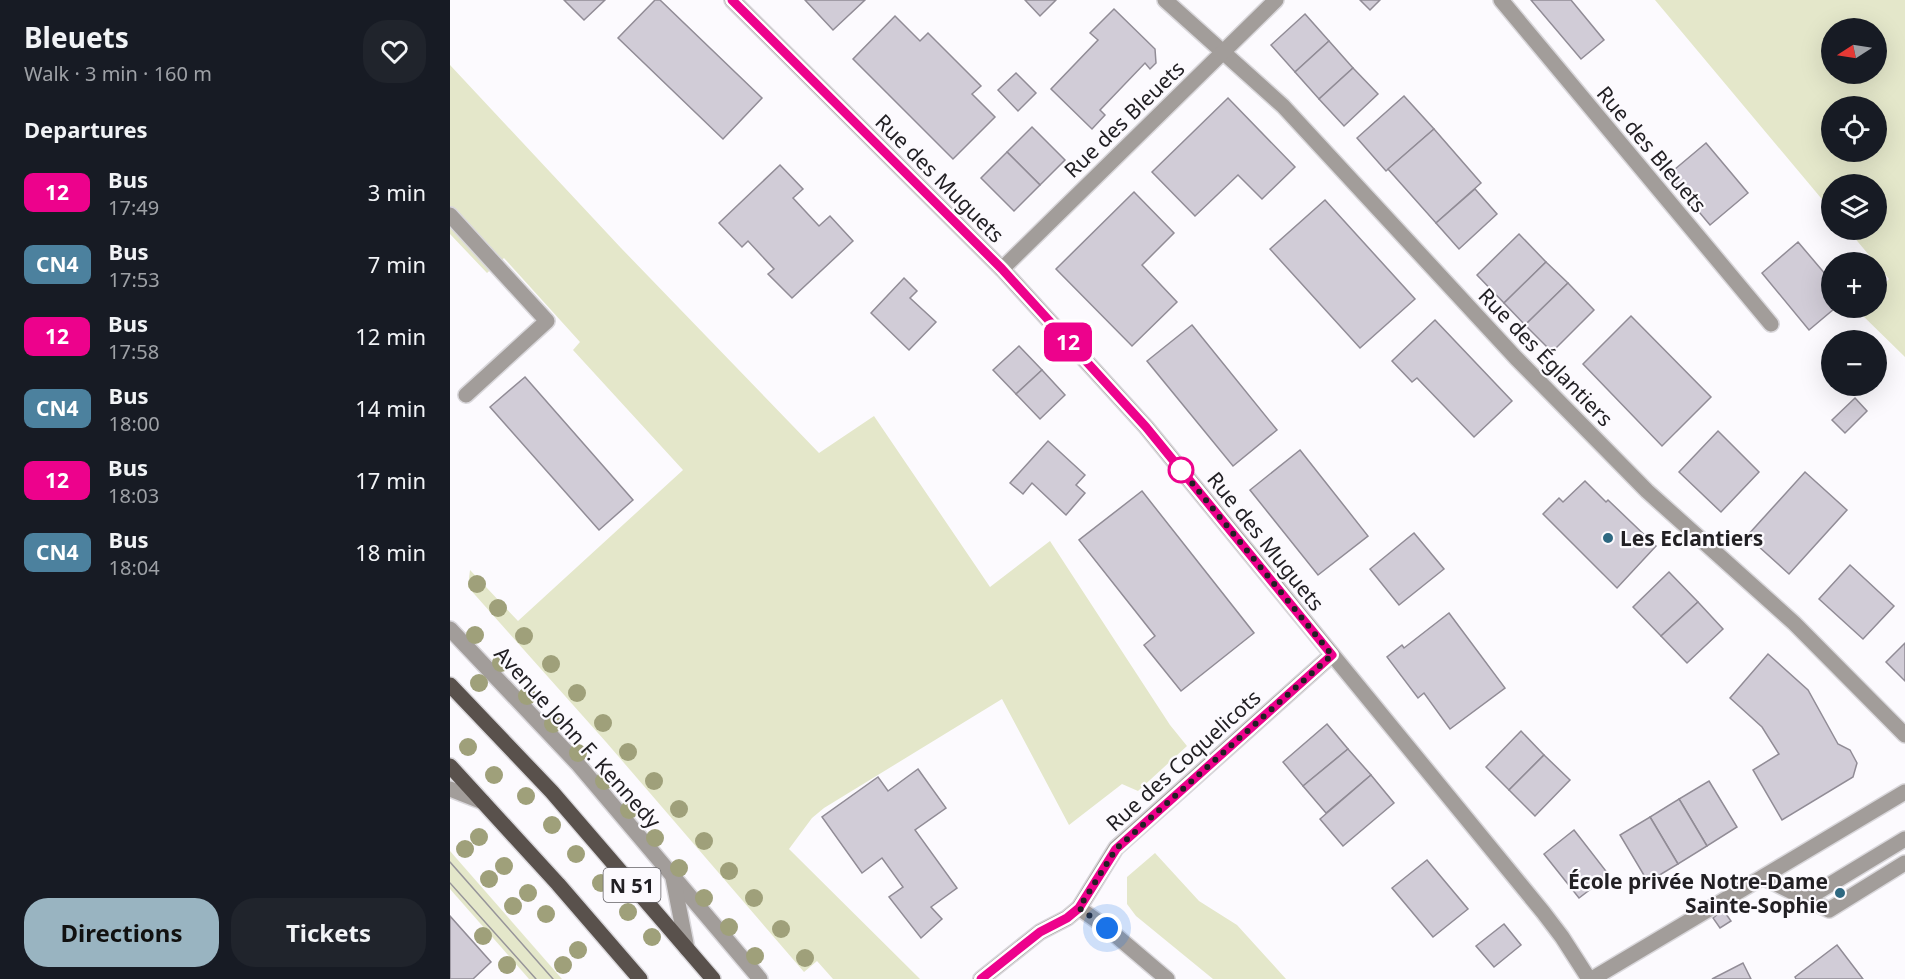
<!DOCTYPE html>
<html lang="en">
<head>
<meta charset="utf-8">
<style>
	body { margin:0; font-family:"Noto Sans",sans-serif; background:#20242c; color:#f1f3f6; height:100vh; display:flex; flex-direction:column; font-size:22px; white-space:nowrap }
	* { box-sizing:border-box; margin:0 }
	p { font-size:20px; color:#9ea1a6 }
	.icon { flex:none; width:33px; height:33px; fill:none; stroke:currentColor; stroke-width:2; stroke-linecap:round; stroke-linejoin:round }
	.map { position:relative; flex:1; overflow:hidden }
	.panel { display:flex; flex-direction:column; background:#171b24; width:450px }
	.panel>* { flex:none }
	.badge { padding:0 12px; border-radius:9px; font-size:21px; line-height:39px }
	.needle { width:39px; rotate:258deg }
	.controls { position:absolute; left:1371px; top:18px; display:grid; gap:12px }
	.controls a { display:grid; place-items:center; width:66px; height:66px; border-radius:50%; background:#171b24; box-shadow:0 6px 24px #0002; font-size:30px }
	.you { position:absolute; width:30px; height:30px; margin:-15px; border:4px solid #fff; border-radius:50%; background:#1a73e8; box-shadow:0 0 0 9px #1a73e833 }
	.map>.badge { position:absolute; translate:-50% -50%; box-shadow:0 0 0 3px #fff }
	h2 { padding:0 24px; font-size:22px; line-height:54px }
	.round { display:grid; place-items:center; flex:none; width:63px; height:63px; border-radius:24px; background:#20242c }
	.headline { display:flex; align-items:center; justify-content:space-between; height:102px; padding:0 24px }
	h1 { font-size:28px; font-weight:700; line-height:45px }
	.button { display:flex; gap:12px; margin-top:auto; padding:12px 24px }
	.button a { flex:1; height:69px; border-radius:24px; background:#99b4c1; color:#111; font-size:24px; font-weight:700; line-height:69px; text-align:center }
	.button a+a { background:#20242c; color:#f1f3f6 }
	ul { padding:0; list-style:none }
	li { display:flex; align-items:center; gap:18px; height:72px; padding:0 24px }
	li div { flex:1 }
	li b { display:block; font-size:22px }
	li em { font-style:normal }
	li .badge { min-width:66px; font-weight:700; text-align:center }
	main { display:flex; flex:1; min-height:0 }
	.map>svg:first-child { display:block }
	.green { fill:#e4e7ca; fill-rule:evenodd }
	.building { fill:#d1ccd7; stroke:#918c96; stroke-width:1.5 }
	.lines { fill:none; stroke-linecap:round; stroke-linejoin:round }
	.service-casing { stroke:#d9d7db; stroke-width:18 }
	.minor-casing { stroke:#d9d7db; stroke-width:18 }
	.primary-casing { stroke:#d9d7db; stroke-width:18 }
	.service { stroke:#a29d9a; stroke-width:15 }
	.minor { stroke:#a29d9a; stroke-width:15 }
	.primary { stroke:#59514c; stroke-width:15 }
	.tram { stroke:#979599; stroke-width:1.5 }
	.tree { fill:#9fa07a }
	.line-casing { stroke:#fff; stroke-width:14 }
	.line { stroke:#ed028c; stroke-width:9 }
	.walk { stroke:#222024; stroke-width:6; stroke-dasharray:0 10.8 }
	.stop-dot { fill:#fff; stroke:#ed028c; stroke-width:3 }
	.poi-dot { fill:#2e6881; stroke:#fcfafe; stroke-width:2 }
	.labels { text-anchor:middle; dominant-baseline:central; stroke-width:4.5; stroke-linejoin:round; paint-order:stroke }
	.shield { fill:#fcfafe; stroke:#636165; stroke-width:1.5 }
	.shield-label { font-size:20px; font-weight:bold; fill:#222024 }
	.street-label { font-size:21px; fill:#222024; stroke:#fcfafe }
	.poi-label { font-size:21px; font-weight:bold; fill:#222024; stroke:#fcfafe; text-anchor:start }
</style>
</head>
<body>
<main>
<section class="panel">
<div class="headline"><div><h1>Bleuets</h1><p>Walk · 3 min · 160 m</p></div><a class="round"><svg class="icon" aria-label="heart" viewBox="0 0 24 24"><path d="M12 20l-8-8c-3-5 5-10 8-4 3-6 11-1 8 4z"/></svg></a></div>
<h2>Departures</h2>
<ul>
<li><span class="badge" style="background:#ed028c;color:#fff">12</span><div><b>Bus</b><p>17:49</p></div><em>3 min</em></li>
<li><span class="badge" style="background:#4c819e;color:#fff">CN4</span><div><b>Bus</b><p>17:53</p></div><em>7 min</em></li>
<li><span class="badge" style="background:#ed028c;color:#fff">12</span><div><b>Bus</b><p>17:58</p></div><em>12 min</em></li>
<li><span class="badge" style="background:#4c819e;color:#fff">CN4</span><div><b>Bus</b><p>18:00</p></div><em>14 min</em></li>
<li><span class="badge" style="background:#ed028c;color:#fff">12</span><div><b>Bus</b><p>18:03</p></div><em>17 min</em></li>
<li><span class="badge" style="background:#4c819e;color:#fff">CN4</span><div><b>Bus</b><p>18:04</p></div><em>18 min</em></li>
</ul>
<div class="button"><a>Directions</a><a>Tickets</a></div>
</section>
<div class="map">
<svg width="1455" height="979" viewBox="0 0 1455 979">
	<rect width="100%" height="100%" fill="#fcfafe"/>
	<!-- green -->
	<g class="green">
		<path d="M1205 0H1455V357L1407 310 1410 308H1426L1427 291 1439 279 1398 230H1426V184H1382L1381 210ZM1426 28V74H1382V28ZM1426 106V152H1382V106Z"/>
		<polygon points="0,65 171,248 369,453 424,416 540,587 600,541 720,725 737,746 688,791 672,784 619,825 552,699 374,808 362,818 339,849 470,979 383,979 367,961 354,972 156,742 18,587 20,570 68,621 233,470 123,350 130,342 54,258 37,273 0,234"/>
		<polygon points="0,851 112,979 79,979 0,889"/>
		<polygon points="705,853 749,901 787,925 836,979 763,979 686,916 677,904 677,877"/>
	</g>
	<!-- building -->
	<g class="building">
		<polygon points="114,0 155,0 134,20"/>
		<polygon points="205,0 210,0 312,98 273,139 168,38"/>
		<polygon points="355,0 415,0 383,30"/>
		<polygon points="575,0 606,0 590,16"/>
		<polygon points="910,0 930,0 920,10"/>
		<polygon points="1081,0 1121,0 1154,40 1131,59"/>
		<polygon points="664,9 705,49 706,63 700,69 695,63 650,110 655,115 642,129 601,89 648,40 640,33"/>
		<polygon points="855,14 879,41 845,72 821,45"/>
		<polygon points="445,16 470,41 478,33 531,86 522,94 545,117 503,159 403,59"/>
		<polygon points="879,41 903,68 869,99 845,72"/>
		<polygon points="903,68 928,94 894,126 869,99"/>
		<polygon points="566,73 586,93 568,111 548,90"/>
		<polygon points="954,96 984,129 936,171 907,138"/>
		<polygon points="778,98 845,167 812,199 788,175 745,216 702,172"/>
		<polygon points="582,127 615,160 590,185 557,152"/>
		<polygon points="984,129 1031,183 986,223 938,169"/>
		<polygon points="1256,143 1298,193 1260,225 1218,175"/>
		<polygon points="557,152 590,185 564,211 531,178"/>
		<polygon points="330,165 353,189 343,198 369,226 380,216 403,241 342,298 318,274 324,269 298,241 292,247 269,223"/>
		<polygon points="1025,189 1047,214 1009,249 986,223"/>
		<polygon points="684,192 724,233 692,265 727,302 682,346 606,269"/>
		<polygon points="875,200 965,299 910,348 820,249"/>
		<polygon points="1069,234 1096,262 1054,303 1027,275"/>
		<polygon points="1348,242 1382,282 1382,308 1390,308 1386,311 1384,309 1359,330 1312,273"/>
		<polygon points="1096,262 1118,283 1075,325 1054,303"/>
		<polygon points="454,278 467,291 460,298 486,322 459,350 421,313"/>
		<polygon points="1118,283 1144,310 1102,352 1075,325"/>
		<polygon points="1181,316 1261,397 1212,446 1133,364"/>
		<polygon points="985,320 1062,401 1024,437 967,378 962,382 942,361"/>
		<polygon points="742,325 827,430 783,466 697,361"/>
		<polygon points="569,346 592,370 566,394 543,370"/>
		<polygon points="592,370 615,395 590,419 566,394"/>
		<polygon points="75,377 183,500 149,530 40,407"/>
		<polygon points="1405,398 1417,411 1395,433 1382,420"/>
		<polygon points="1268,431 1309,472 1271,512 1229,472"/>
		<polygon points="598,441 635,475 626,485 635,493 616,515 582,483 573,494 560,483"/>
		<polygon points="850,450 918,536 868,575 800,490"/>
		<polygon points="1355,472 1397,510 1339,574 1297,536"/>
		<polygon points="1135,481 1156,502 1158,500 1206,546 1167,588 1093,514 1109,498 1113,502"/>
		<polygon points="692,491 804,633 731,691 694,645 705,636 629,540"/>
		<polygon points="964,533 994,569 949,605 920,569"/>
		<polygon points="1400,565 1444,606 1413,639 1369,599"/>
		<polygon points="1219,572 1248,602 1211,636 1183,607"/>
		<polygon points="1248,602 1273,629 1237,663 1211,636"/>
		<polygon points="999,613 1055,688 1000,729 974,693 968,698 937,657 952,645 954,648"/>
		<polygon points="1455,643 1455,681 1436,662"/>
		<polygon points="1318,654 1358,690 1388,744 1400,750 1407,763 1403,777 1332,820 1303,770 1329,754 1312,727 1280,698"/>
		<polygon points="877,724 898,749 853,786 833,762"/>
		<polygon points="1071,731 1094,755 1059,790 1036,767"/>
		<polygon points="898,749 921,775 876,813 853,786"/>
		<polygon points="1094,755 1120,780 1085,816 1059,790"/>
		<polygon points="468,769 496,808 465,830 507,888 481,907 492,919 471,938 439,897 453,887 432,858 412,873 372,817 428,777 438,791"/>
		<polygon points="921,775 944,803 893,846 870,819"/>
		<polygon points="1259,781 1287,827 1257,846 1229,799"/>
		<polygon points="1229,799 1257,846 1228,864 1200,817"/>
		<polygon points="1200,817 1228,864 1198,882 1170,835"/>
		<polygon points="1124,830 1159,875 1129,898 1094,854"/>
		<polygon points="977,860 1018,909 983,937 942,888"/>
		<polygon points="1273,910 1281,921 1270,928 1263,918"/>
		<polygon points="0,916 41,962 23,979 0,979"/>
		<polygon points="1054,924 1071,945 1044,967 1026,946"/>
		<polygon points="1387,945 1413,979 1346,979 1345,977"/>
		<polygon points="1293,963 1301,979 1262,979"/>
	</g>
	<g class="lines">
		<!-- service casing -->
		<g class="service-casing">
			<g id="service">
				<polyline points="0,215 97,321 16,395"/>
				<polyline points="0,789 33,802"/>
				<polyline points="1314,878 1379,910 1455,863"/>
				<polyline points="1356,899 1455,839"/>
			</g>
		</g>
		<!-- minor casing -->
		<g class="minor-casing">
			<g id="minor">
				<polyline points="282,0 552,269 696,427 1093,912 1112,937 1139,979"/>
				<polyline points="715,0 833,106 1066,358 1197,491 1344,623 1455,735"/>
				<polyline points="1051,0 1321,324"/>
				<polyline points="552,269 826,0"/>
				<polyline points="0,629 127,763 310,979"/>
				<polyline points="223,878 237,949"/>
				<polyline points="629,908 657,928 717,979"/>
				<polyline points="531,979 590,932 617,918 629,908 666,848 882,655"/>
				<polyline points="1142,979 1455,792"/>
			</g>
		</g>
		<!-- primary casing -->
		<g class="primary-casing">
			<g id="primary">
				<polyline points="0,685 102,792 263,979"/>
				<polyline points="0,766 108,884 190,979"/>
			</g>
		</g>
		<!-- service -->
		<use href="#service" class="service"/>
		<!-- minor -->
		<use href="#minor" class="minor"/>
		<!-- primary -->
		<use href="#primary" class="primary"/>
		<!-- tram -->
		<g class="tram">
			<polyline points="0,862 103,979"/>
			<polyline points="0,883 86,979"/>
		</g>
	</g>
	<!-- trees -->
	<g class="tree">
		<circle cx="27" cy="584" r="9"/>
		<circle cx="48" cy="608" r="9"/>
		<circle cx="25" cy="635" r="9"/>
		<circle cx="74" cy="636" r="9"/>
		<circle cx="51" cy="663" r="9"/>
		<circle cx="101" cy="664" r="9"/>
		<circle cx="29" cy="683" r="9"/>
		<circle cx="127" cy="693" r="9"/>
		<circle cx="77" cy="696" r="9"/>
		<circle cx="153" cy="723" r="9"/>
		<circle cx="103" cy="724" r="9"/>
		<circle cx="18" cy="747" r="9"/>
		<circle cx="178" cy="752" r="9"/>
		<circle cx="128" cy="753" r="9"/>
		<circle cx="44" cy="775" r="9"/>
		<circle cx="154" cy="781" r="9"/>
		<circle cx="204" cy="781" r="9"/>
		<circle cx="76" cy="796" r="9"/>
		<circle cx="229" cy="809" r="9"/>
		<circle cx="179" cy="810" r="9"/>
		<circle cx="102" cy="825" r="9"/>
		<circle cx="29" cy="837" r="9"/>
		<circle cx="205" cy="838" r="9"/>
		<circle cx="254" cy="841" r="9"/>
		<circle cx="15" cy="849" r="9"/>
		<circle cx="126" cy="854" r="9"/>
		<circle cx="54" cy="866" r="9"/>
		<circle cx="229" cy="868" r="9"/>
		<circle cx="279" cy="871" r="9"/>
		<circle cx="39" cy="879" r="9"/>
		<circle cx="151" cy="883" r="9"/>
		<circle cx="78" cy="893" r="9"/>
		<circle cx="254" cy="898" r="9"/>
		<circle cx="304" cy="898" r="9"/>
		<circle cx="63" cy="906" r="9"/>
		<circle cx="178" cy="912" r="9"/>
		<circle cx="96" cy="914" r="9"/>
		<circle cx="279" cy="927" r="9"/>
		<circle cx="331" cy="929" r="9"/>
		<circle cx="33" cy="936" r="9"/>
		<circle cx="202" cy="937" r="9"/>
		<circle cx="128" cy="950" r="9"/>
		<circle cx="305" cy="956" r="9"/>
		<circle cx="355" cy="958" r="9"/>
		<circle cx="57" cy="965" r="9"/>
		<circle cx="113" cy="965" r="9"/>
	</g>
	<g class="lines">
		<!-- line casing -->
		<g class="line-casing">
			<polyline id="line" points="282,0 552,269 696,427 882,655 666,849 629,908 617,918 590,932 531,979"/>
		</g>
		<!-- line -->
		<use href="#line" class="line"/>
		<!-- walk -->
		<polyline class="walk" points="657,928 629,908 666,849 882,655 725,462 731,470"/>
	</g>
	<!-- markers -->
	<circle class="stop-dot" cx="731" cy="470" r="12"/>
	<g class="poi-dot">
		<circle cx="1158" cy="538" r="6"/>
		<circle cx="1390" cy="893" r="6"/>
	</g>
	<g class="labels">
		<!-- shield labels -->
		<rect class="shield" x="153.5" y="868" width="57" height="34" rx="4.5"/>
		<g class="shield-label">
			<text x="182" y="885">N 51</text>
		</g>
		<!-- street labels -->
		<g class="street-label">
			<text transform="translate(674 119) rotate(-44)">Rue des Bleuets</text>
			<text transform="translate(1202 149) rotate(50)">Rue des Bleuets</text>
			<text transform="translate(490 178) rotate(45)">Rue des Muguets</text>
			<text transform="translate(1096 357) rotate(46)">Rue des Églantiers</text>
			<text transform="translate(816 541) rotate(51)">Rue des Muguets</text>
			<text transform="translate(128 737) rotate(48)">Avenue John F. Kennedy</text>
			<text transform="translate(733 760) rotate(-42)">Rue des Coquelicots</text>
		</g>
		<!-- poi labels -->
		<g class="poi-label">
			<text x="1170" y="538">Les Eclantiers</text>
			<text x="1378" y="881" text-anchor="end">École privée Notre-Dame<tspan x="1378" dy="24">Sainte-Sophie</tspan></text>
		</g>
	</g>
</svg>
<div class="controls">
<a><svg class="needle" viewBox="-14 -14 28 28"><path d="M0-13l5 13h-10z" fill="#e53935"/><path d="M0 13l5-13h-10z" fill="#9ea1a6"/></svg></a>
<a><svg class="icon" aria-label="locate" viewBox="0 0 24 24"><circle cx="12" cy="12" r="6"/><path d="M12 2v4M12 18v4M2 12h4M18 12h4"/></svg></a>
<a><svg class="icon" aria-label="layers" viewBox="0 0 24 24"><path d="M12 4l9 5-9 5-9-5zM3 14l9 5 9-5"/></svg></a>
<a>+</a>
<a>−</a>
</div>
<div class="you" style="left:657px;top:928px"></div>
<b class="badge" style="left:618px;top:342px;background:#ed028c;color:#fff">12</b>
</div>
</main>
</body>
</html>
